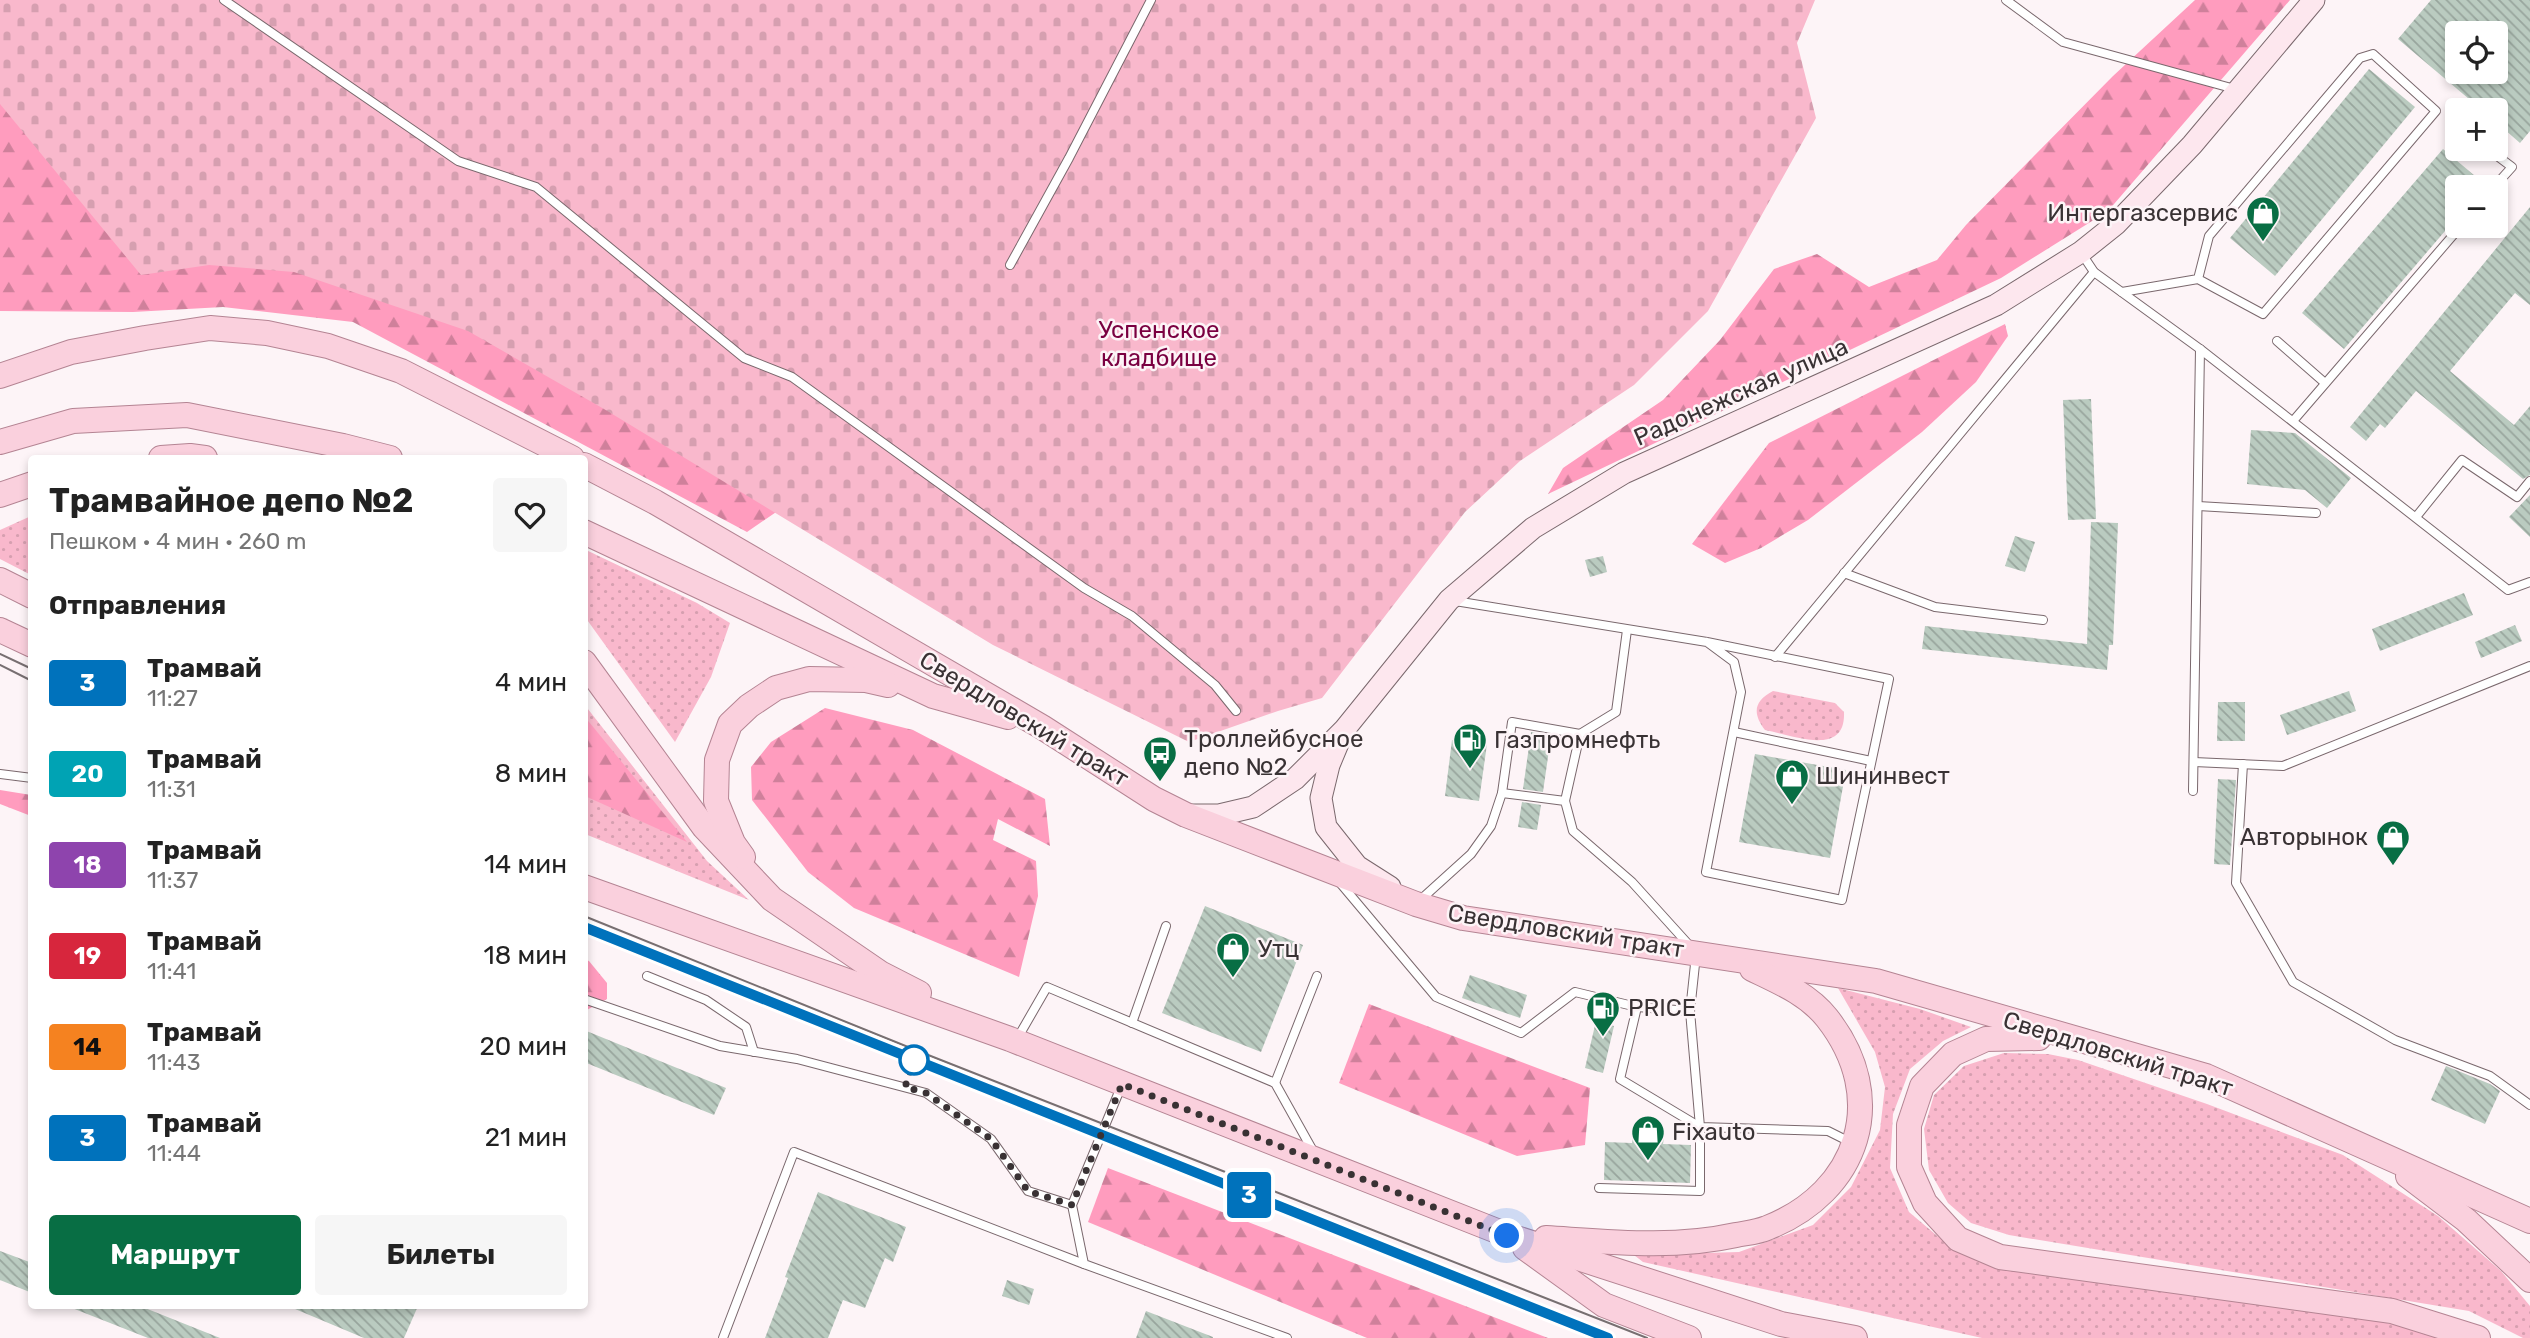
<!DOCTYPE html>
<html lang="ru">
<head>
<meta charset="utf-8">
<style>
	body { margin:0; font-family:Rubik,sans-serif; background:#f6f6f6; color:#222; height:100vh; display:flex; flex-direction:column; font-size:26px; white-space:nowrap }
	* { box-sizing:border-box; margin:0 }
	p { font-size:23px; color:#767676 }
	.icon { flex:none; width:38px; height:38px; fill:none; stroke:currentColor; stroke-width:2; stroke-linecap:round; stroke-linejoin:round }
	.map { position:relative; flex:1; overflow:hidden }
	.details { position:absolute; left:28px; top:455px; width:560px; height:854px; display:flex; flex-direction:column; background:#fff; border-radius:7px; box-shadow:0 4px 10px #0003 }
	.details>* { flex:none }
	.badge { padding:0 14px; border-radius:5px; font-size:24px; line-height:46px }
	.controls { position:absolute; left:2445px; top:21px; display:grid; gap:14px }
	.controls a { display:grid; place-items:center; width:63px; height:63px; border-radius:7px; background:#fff; box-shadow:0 4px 10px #0003; font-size:35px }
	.you { position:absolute; width:35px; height:35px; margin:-18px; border:5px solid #fff; border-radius:50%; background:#1a73e8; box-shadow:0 0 0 10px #1a73e833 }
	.map>.badge { position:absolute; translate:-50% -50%; box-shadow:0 0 0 4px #fff }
	h2 { padding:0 21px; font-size:26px; line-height:63px }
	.round { display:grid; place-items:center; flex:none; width:74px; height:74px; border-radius:7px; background:#f6f6f6 }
	.overview { display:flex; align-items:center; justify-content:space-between; height:119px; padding:0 21px }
	h1 { font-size:33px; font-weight:700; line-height:52px }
	.primary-button { display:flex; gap:14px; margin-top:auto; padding:14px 21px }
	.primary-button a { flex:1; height:80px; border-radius:7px; background:#086e44; color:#fff; font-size:28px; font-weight:700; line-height:80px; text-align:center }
	.primary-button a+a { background:#f6f6f6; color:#222 }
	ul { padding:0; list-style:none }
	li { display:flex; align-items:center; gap:21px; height:91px; padding:0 21px }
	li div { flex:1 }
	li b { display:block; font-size:26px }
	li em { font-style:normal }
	li .badge { min-width:77px; font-weight:700; text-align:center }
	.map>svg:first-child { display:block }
	.grass { fill:url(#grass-dots) }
	.forest { fill:url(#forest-firs) }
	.cemetery { fill:url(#cemetery-stones) }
	.building { fill:url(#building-back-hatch); fill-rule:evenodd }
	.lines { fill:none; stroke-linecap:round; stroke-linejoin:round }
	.lane-casing { stroke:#7a686d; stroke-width:10 }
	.secondary-casing { stroke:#7a686d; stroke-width:23 }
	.primary-casing { stroke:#b48493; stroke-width:26 }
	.lane { stroke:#fff; stroke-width:8 }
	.secondary { stroke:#fde7ee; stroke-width:21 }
	.primary { stroke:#fad0dd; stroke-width:24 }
	.tram { stroke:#776f71; stroke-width:2 }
	.line-casing { stroke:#fff; stroke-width:16 }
	.line { stroke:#0072bc; stroke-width:10 }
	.walk { stroke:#393234; stroke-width:7; stroke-dasharray:0 12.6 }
	.stop-dot { fill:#fff; stroke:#0072bc; stroke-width:3.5 }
	.labels { text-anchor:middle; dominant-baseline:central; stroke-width:5; stroke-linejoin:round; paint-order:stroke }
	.poi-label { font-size:24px; fill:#393234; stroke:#fdf4f7; text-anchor:start }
	.park-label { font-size:24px; fill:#7a0041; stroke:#fdf4f7 }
	.street-label { font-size:24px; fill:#393234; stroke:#fdf4f7 }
</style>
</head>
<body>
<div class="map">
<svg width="2530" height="1338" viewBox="0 0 2530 1338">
	<defs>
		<pattern id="grass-dots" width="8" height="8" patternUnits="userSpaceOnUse" patternTransform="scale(1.75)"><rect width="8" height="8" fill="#f9b8cc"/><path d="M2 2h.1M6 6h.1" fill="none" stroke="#d69fb0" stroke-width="1.8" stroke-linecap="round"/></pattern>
		<pattern id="forest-firs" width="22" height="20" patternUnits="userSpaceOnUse" patternTransform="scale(1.75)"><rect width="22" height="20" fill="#ff9cbe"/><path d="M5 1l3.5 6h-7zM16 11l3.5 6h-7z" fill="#cf809b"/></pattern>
		<pattern id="cemetery-stones" width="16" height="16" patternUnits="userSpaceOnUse" patternTransform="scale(1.75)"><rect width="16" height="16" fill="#f9b8cc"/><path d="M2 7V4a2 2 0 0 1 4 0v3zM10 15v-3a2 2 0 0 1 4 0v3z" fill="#d69fb0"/></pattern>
		<pattern id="building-back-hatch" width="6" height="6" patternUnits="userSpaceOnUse" patternTransform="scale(1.75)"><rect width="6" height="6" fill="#bacbc0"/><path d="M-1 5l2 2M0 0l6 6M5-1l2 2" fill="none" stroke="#98a59d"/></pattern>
	</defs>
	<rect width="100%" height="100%" fill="#fdf4f7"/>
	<!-- grass -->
	<g class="grass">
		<polygon points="31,516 31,575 0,559 0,530"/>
		<polygon points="584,549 697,603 730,623 711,677 675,742 585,617"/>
		<path d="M1773 691 1835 703 1844 712C1846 758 1793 735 1765 730 1752 713 1754 701 1773 691Z"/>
		<polygon points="584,704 707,861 749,900 585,834"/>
		<polygon points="1838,988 1920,1009 1971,1027 1943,1041 1910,1069 1893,1114 1890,1168 1909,1212 1948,1245 2378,1321 2452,1338 1982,1338 1643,1262 1634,1255 1739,1252 1813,1225 1851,1187 1880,1130 1885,1087 1875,1052"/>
		<polygon points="2004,1053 2048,1054 2078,1060 2207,1104 2343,1155 2438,1216 2501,1271 2530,1306 2530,1338 2523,1338 2469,1311 2009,1235 1971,1223 1948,1203 1929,1170 1924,1129 1934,1095 1964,1066"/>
	</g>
	<!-- forest -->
	<g class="forest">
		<polygon points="0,0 801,495 747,532 353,322 223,307 133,312 0,311"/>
		<polygon points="2195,0 2290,0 2108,211 2001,278 1548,494 1563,468 1663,400 1720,340 1774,269 1817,254 1869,287 1937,260 1966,225 2113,76"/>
		<polygon points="2005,324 2008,336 1976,382 1922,432 1808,520 1761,548 1725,563 1692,544 1769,443"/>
		<polygon points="825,708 913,730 1045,799 1050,846 998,819 993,840 1036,861 1038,896 1019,977 854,908 808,872 752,800 751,767 771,742"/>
		<polygon points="584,717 585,717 687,842 585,796"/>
		<polygon points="0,790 31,795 31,816 0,804"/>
		<polygon points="584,959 589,961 607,983 607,999 585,1011"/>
		<polygon points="1369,1004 1590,1088 1585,1145 1517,1156 1339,1083"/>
		<polygon points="1108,1168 1548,1338 1367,1338 1088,1222"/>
	</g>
	<!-- cemetery -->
	<polygon class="cemetery" points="0,0 1815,0 1797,43 1816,118 1708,311 1634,385 1520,461 1465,512 1322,698 1278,711 1189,742 993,645 604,409 468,331 294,272 209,265 141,275 0,104"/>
	<!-- building -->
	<g class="building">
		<path d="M2431 0H2530V131L2520 143 2496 122V110H2482L2398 39ZM2457 33H2496V72H2457Z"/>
		<polygon points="2369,69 2415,107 2275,276 2230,238"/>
		<polygon points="2443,149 2488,187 2457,187 2457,217 2344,349 2302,313"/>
		<polygon points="2530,207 2530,305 2515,293 2450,371 2514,425 2530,406 2530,475 2523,479 2416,391 2385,428 2380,424 2366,441 2350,427"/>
		<polygon points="2091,399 2096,519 2068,520 2063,400"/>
		<polygon points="2251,430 2295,433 2351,478 2327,508 2305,490 2247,484"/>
		<polygon points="2530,495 2530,537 2509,517"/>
		<polygon points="2091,522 2118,523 2113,645 2109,645 2107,670 1922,649 1925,626 2087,644"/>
		<polygon points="2015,536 2035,542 2025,572 2005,566"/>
		<polygon points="1603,556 1607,572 1590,577 1585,560"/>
		<polygon points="2464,593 2473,615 2380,651 2372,629"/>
		<polygon points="2515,625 2522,641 2481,658 2475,642"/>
		<polygon points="2349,691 2356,711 2287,735 2280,715"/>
		<polygon points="2218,702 2245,702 2245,741 2217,741"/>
		<polygon points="1531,732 1551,736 1543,792 1523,789"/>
		<polygon points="1452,740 1487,744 1479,801 1445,796"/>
		<polygon points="1755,754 1846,770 1830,858 1739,842"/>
		<polygon points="2218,779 2236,780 2230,865 2214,864"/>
		<polygon points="1522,802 1541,805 1537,830 1518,827"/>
		<polygon points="1205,906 1303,945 1261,1052 1162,1013"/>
		<polygon points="1470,975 1527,995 1520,1018 1462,998"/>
		<polygon points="1596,1021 1614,1026 1603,1073 1585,1068"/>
		<polygon points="584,1030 726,1088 714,1115 584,1062"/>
		<polygon points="2446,1066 2490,1084 2500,1091 2485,1124 2431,1100"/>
		<polygon points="1633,1136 1664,1138 1663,1144 1691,1145 1690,1183 1604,1180 1605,1142 1632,1143"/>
		<polygon points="818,1192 906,1227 893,1262 885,1258 865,1308 843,1300 828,1338 765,1338 788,1278 785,1277"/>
		<polygon points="0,1251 32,1263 32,1293 0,1280"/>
		<polygon points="1007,1280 1034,1289 1029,1305 1002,1296"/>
		<polygon points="67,1306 140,1306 220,1338 148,1338"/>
		<polygon points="288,1306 418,1306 404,1338 364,1338"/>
		<polygon points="1146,1311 1213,1337 1213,1338 1136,1338"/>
	</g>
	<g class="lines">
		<!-- lane casing -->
		<g class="lane-casing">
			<g id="lane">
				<polyline points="224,0 458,161 536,187 744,358 792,377 1084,588 1132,616 1215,685 1236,711"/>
				<polyline points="2006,0 2063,42 2235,89"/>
				<polyline points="2488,149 2512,167 2494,187"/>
				<polyline points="2082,254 2094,272 2200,349 2508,590 2530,582"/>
				<polyline points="1010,265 1069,158 1151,0"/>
				<polyline points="2122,292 2198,279 2263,314 2436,111 2373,54 2360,58 2209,236 2198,279"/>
				<polyline points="2277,341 2325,383"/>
				<polyline points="2293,421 2461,226"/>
				<polyline points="2198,506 2316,513"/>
				<polyline points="2416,517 2462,460 2517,497 2530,481"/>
				<polyline points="1844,573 1935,607 2043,620"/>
				<polyline points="1455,601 1707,642 1889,679 1842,900 1706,872 1741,692 1734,662 1707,642"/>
				<polyline points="1775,657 2094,272"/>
				<polyline points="1734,732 1871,761"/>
				<polyline points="2194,762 2283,766 2530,666"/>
				<polyline points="2243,764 2236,883 2293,982 2395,1040 2490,1076 2530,1105"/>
				<polyline points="0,774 32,778"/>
				<polyline points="2193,791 2200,349"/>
				<polyline points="1502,793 1512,722 1580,734"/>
				<polyline points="1565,801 1580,734 1616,712 1627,630"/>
				<polyline points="1341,884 1436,997 1521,1033 1575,992 1637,1007 1690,1011 1696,955"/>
				<polyline points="1418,902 1471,854 1491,826 1502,793 1565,801 1573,831 1632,882 1689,945"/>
				<polyline points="647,976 706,1000 746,1027 754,1052"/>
				<polyline points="584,999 720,1046 797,1059 926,1093 991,1139 1028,1191 1072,1205"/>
				<polyline points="1690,1011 1700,1127 1828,1131 1850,1142"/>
				<polyline points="1132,1023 1166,926"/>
				<polyline points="1017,1039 1047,987 1275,1083 1313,1151"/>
				<polyline points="1275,1083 1317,976"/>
				<polyline points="1121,1087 1072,1205 1084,1264 1287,1338"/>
				<polyline points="1599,1188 1700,1191 1700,1127 1620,1079 1637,1007"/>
				<polyline points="723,1338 794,1152 1084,1264"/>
			</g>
		</g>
		<!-- secondary casing -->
		<g class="secondary-casing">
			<g id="secondary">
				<polyline points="1339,741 1329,765 1321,798 1326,827 1357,866 1390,887"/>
				<polyline points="1192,815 1219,815 1253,807 1295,779 1344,730 1449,600 1533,528 1624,473 1996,305 2081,252 2116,224 2192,145 2314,0"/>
			</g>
		</g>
		<!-- primary casing -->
		<g class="primary-casing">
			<g id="primary">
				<polyline points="0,376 71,352 145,338 210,328 267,333 328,346 401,371 572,458"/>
				<polyline points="0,442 73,421 187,415 343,446 390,458"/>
				<polyline points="161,458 190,456 205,458"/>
				<polyline points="584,465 655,502 1042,727 1154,799 1186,815 1416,904 1463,918 1876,981 2206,1076 2530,1221"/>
				<polyline points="0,495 32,484"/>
				<polyline points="584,532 933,696 1008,717"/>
				<polyline points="0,580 32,596"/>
				<polyline points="0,630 32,645"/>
				<polyline points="584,662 704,827 772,899 880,973 919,993"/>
				<polyline points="743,857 733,843 716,801 717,760 730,724 749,706 776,688 809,679 866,680 888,685"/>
				<polyline points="584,887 1010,1039 1507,1235 1781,1324 1855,1338"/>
				<polyline points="2039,1038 1986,1039 1953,1054 1922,1086 1909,1125 1909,1167 1925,1203 1958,1239 2000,1257 2392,1311 2478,1338"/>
				<polyline points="2408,1176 2466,1220 2530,1280"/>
				<path d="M1546 1238C1610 1242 1673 1249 1736 1235 1746 1233 1758 1232 1767 1228 1859 1192 1890 1098 1827 1018 1808 994 1779 982 1752 969"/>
				<polyline points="1525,1248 1604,1305 1689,1338"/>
			</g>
		</g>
		<!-- lane -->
		<use href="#lane" class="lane"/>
		<!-- secondary -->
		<use href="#secondary" class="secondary"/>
		<!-- primary -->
		<use href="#primary" class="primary"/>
		<!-- tram -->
		<g class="tram">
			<polyline points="0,654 32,669"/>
			<polyline points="0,665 32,681"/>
			<polyline points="584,916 918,1051 1647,1338"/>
			<polyline points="841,1030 896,1053"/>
			<polyline points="1003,1096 1608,1338"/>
		</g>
	</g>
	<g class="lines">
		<!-- line casing -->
		<g class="line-casing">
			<polyline id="line" points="584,927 1608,1338"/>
		</g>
		<!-- line -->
		<use href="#line" class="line"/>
		<!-- walk -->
		<polyline class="walk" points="914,1060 905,1087 926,1093 991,1139 1028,1191 1072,1205 1122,1084 1507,1236"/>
	</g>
	<!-- icons -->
	<defs>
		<g id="shop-pin" transform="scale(1.75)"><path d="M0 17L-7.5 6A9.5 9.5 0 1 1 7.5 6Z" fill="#086e44" stroke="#fdf4f7"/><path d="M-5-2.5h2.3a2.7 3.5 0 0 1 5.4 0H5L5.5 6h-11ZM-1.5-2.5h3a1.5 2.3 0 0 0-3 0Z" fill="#fff"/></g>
		<g id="fuel-pin" transform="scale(1.75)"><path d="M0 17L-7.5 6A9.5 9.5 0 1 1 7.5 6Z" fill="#086e44" stroke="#fdf4f7"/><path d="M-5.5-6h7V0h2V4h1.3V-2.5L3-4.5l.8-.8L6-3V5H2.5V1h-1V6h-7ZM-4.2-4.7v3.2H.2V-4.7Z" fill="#fff"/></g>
		<g id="bus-pin" transform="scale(1.75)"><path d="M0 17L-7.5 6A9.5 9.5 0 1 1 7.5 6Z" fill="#086e44" stroke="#fdf4f7"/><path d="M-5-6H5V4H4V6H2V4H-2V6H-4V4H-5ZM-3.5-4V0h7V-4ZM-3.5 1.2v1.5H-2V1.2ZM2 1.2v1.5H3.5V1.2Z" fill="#fff"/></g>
	</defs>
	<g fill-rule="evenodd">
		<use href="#shop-pin" x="2263" y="213"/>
		<use href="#fuel-pin" x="1470" y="740"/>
		<use href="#bus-pin" x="1160" y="753"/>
		<use href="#shop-pin" x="1792" y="776"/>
		<use href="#shop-pin" x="2393" y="837"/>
		<use href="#shop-pin" x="1233" y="949"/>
		<use href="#fuel-pin" x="1603" y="1008"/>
		<use href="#shop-pin" x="1648" y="1132"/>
	</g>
	<!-- markers -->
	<circle class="stop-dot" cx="914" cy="1060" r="14"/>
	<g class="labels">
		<!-- poi labels -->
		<g class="poi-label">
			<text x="2238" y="213" text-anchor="end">Интергазсервис</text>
			<text x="1184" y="739">Троллейбусное<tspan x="1184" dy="28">депо №2</tspan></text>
			<text x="1494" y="740">Газпромнефть</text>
			<text x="1816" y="776">Шининвест</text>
			<text x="2368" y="837" text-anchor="end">Авторынок</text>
			<text x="1258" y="949">Утц</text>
			<text x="1628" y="1008">PRICE</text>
			<text x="1672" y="1132">Fixauto</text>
		</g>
		<!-- park labels -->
		<g class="park-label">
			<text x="1159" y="330">Успенское<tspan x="1159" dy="28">кладбище</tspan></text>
		</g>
		<!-- street labels -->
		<g class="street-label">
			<text transform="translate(1741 392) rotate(-24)">Радонежская улица</text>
			<text transform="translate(1024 719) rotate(31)">Свердловский тракт</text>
			<text transform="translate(1566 931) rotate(9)">Свердловский тракт</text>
			<text transform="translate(2118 1054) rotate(17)">Свердловский тракт</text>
		</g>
	</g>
</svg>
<div class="controls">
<a><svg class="icon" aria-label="locate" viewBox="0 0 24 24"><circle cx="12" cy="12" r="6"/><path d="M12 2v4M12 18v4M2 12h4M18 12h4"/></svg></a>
<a>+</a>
<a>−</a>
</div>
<div class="you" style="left:1507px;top:1236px"></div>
<b class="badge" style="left:1249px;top:1195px;background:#0072bc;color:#fff">3</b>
<section class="details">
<div class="overview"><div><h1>Трамвайное депо №2</h1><p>Пешком · 4 мин · 260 m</p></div><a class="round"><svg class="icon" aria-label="heart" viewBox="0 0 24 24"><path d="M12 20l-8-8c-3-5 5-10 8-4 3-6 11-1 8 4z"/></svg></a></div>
<h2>Отправления</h2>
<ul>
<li><span class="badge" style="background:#0072bc;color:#fff">3</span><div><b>Трамвай</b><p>11:27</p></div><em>4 мин</em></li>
<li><span class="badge" style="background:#00a3b4;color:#fff">20</span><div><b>Трамвай</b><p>11:31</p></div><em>8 мин</em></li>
<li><span class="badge" style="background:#8e44ad;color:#fff">18</span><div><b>Трамвай</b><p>11:37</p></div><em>14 мин</em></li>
<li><span class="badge" style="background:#d7263d;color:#fff">19</span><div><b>Трамвай</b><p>11:41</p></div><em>18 мин</em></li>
<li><span class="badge" style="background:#f58220;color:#111">14</span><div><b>Трамвай</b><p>11:43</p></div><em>20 мин</em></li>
<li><span class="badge" style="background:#0072bc;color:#fff">3</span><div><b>Трамвай</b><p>11:44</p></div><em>21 мин</em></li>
</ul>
<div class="primary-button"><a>Маршрут</a><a>Билеты</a></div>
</section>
</div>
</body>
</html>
